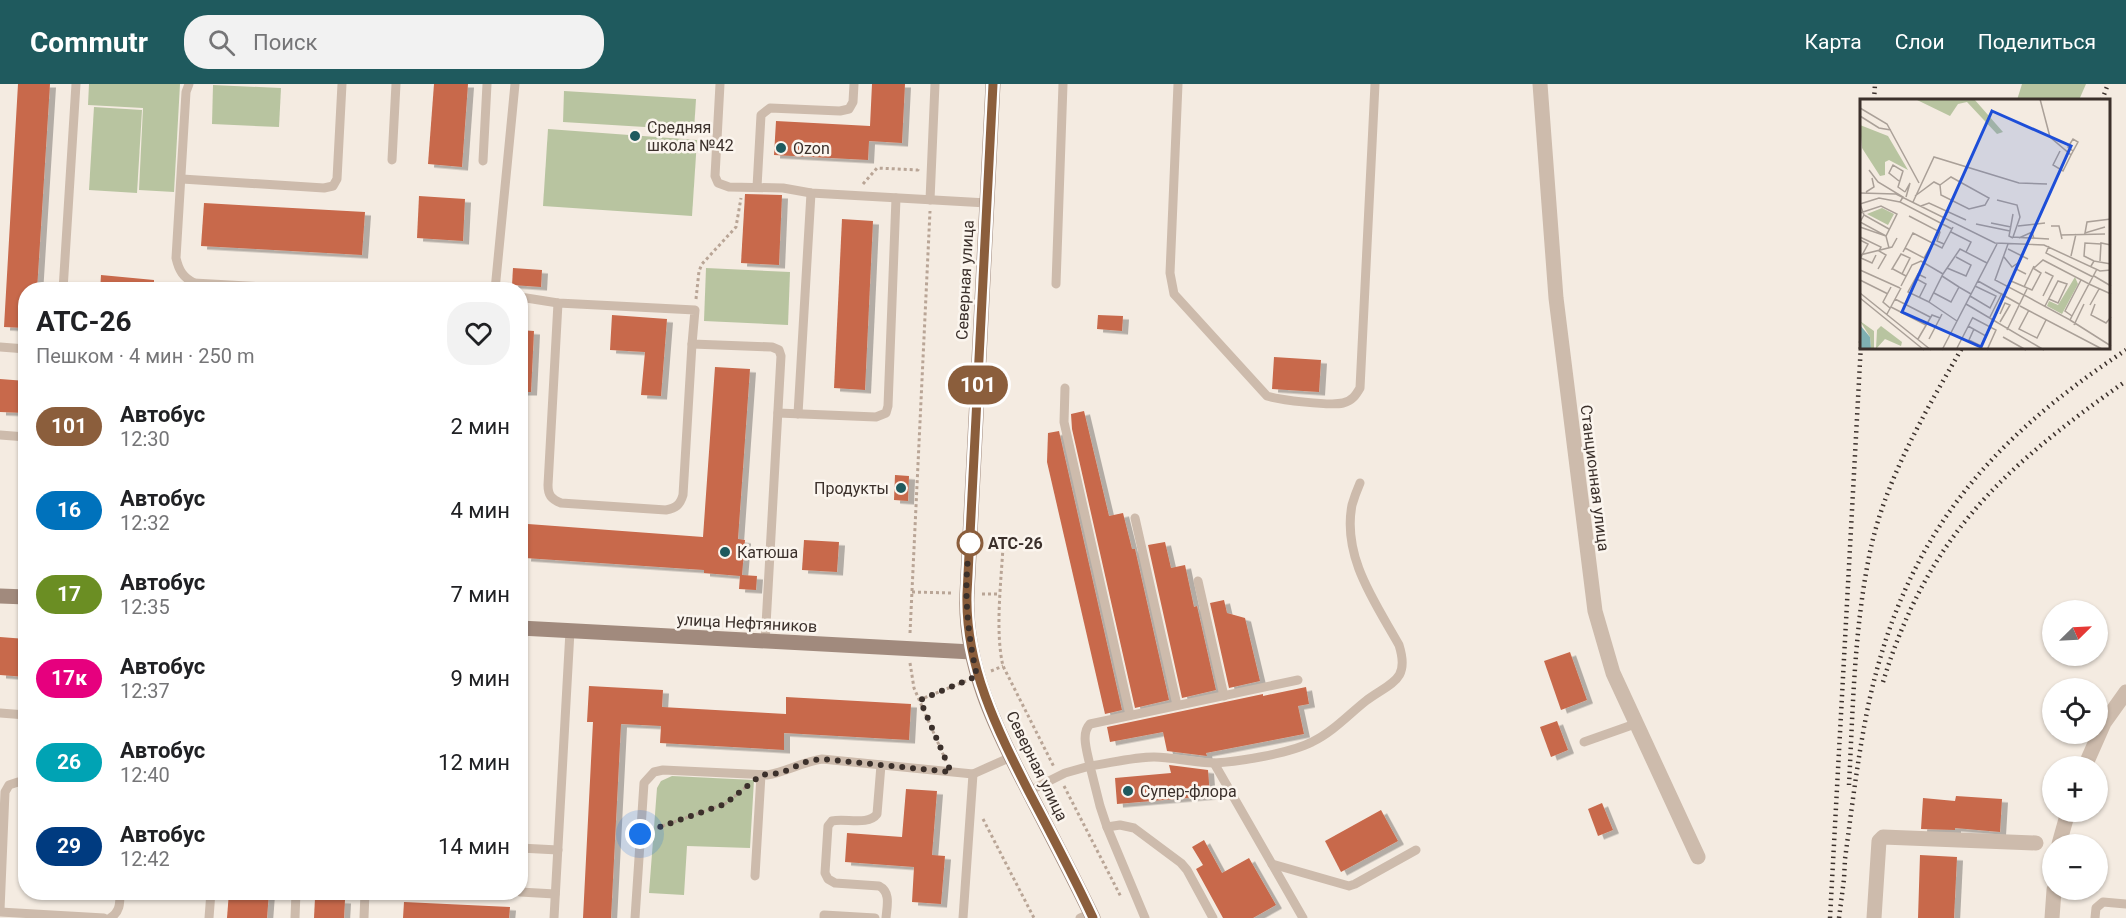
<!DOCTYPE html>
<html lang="ru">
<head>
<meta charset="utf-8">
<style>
	body { margin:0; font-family:Roboto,sans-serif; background:#f2f2f2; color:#202124; height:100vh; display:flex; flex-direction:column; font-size:22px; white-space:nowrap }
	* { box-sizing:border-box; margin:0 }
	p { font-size:20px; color:#757577 }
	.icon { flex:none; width:33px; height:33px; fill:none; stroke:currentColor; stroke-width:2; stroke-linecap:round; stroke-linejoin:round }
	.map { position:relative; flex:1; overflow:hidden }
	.sheet { position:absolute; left:18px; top:198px; width:510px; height:618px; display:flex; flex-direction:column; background:#fff; border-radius:24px; box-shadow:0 2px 4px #0004 }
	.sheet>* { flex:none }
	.badge { padding:0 12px; border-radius:20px; font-size:21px; line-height:39px }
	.needle { width:39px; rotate:66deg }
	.tools { position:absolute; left:2042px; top:516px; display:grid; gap:12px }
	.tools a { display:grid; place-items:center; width:66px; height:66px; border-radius:50%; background:#fff; box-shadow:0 2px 4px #0004; font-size:30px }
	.you { position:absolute; width:30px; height:30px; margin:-15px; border:4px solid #fff; border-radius:50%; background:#1a73e8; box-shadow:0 0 0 9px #1a73e833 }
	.map>.badge { position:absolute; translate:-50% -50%; box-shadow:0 0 0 3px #fff }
	.round { display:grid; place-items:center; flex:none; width:63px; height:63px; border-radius:24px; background:#f2f2f2 }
	.headline { display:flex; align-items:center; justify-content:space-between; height:102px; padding:0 18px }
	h1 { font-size:28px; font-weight:700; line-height:45px }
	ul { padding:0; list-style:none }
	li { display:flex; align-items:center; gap:18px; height:84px; padding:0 18px }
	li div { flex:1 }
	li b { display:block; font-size:22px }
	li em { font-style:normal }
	li .badge { min-width:66px; font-weight:700; text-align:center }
	header { display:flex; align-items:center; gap:36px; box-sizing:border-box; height:84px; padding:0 30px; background:#1f5a5e; color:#fff }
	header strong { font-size:28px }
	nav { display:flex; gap:33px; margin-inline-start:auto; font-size:21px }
	.search { width:420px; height:54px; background:#f2f2f2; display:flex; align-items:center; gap:15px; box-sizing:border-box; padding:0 21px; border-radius:24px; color:#757577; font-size:22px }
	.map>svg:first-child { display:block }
	.green { fill:#b8c4a0 }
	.building { fill:#c8694b; filter:url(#shadow) }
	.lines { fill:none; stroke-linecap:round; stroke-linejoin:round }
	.path { stroke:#b9a596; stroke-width:3; stroke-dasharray:3 3; stroke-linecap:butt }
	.service { stroke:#cdbbac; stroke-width:9 }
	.minor { stroke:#cdbbac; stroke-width:15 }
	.secondary { stroke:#a18a7d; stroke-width:15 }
	.rail { stroke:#3b302b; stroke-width:4.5; stroke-dasharray:1.5 4.5; stroke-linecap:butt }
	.line-casing { stroke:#fff; stroke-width:14 }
	.line { stroke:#8b5e3c; stroke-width:9 }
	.walk { stroke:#3b302b; stroke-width:6; stroke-dasharray:0 10.8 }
	.poi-dot { fill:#1f5a5e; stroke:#fbf5ee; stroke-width:2 }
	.stop-dot { fill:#fff; stroke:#8b5e3c; stroke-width:3 }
	.labels { text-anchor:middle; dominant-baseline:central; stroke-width:5; stroke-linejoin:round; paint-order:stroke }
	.poi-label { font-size:16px; fill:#3b302b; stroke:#fbf5ee; text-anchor:start }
	.street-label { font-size:16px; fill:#3b302b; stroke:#fbf5ee }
	.stop-label { font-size:16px; font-weight:bold; fill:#3b302b; stroke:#fbf5ee; text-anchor:start }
	.inset-road { fill:none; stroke:#aaa098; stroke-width:1.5 }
	.view { fill:#1d4ed8; fill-opacity:0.15; stroke:#1d4ed8; stroke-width:3 }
	.inset-edge { fill:none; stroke:#3b302b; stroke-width:3 }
</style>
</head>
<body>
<header>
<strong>Commutr</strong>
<div class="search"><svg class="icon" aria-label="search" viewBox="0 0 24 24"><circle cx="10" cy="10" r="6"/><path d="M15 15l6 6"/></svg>Поиск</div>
<nav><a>Карта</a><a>Слои</a><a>Поделиться</a></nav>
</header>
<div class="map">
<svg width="2126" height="834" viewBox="0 0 2126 834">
	<defs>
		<filter id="shadow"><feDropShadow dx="6" dy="3.5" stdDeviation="0" flood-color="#0004"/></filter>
	</defs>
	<rect width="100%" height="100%" fill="#f4ebe1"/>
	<!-- green -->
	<g class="green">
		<polygon points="89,0 180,0 174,108 139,106 143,24 88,21"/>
		<polygon points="2022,0 2086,0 2079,16 2017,16"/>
		<polygon points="213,1 281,4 279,43 212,40"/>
		<polygon points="564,7 696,15 694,46 563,38"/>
		<polygon points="94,23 142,26 137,109 89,106"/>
		<polygon points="548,45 697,56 692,132 543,122"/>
		<polygon points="706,184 790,188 788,241 704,237"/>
		<polygon points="672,692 754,696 750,764 687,762 684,811 649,809 657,704 661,697"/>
	</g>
	<!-- building -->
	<g class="building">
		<polygon points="18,0 50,0 37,206 26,206 26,244 4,243"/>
		<polygon points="434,0 468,0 462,83 428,80"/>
		<polygon points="872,0 905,0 902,59 869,57 868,76 774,71 776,37 870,42"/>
		<polygon points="745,110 782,111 779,181 741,179"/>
		<polygon points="419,112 465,115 463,157 417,154"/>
		<polygon points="204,119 365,128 362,171 201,162"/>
		<polygon points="842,135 873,137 865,306 834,304"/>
		<polygon points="513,184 542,186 541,203 512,201"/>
		<polygon points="101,191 154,196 154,206 100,206"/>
		<polygon points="612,231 667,235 661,312 641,311 645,268 610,266"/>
		<polygon points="1098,231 1123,232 1122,247 1097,245"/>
		<polygon points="520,246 534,247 531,308 520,308"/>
		<polygon points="1274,273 1321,276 1319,308 1272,305"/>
		<polygon points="715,283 750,285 738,455 745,456 742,491 757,492 756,506 739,505 740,492 704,489 704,486 525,474 528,440 703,453"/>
		<polygon points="0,295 26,297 26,329 0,328"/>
		<polygon points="1084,327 1109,432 1123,429 1132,465 1135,465 1169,616 1135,624 1072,345 1071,330"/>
		<polygon points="1059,347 1122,626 1105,630 1047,378 1048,349"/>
		<polygon points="895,391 909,392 908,417 894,416"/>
		<polygon points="804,456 839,458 837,488 802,486"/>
		<polygon points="1165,458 1171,484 1185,481 1194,523 1197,522 1216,606 1182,614 1148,461"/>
		<polygon points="1224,516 1227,529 1245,534 1260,597 1229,604 1210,519"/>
		<polygon points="0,553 26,555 26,593 0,591"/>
		<polygon points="1570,568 1587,616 1561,626 1544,577"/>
		<polygon points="589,602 663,606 662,623 786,630 786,613 911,620 909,656 784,649 784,666 660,659 661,642 621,640 611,834 583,834 593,638 587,638"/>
		<polygon points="1306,603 1309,620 1298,622 1304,650 1206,669 1207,672 1167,667 1163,648 1110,658 1107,643 1263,610 1263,612"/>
		<polygon points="1557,637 1568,666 1551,673 1540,643"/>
		<polygon points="1169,681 1208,686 1210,712 1117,720 1115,694 1171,689"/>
		<polygon points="906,705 937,707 932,771 945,772 941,820 912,818 914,783 845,778 847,749 902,753"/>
		<polygon points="1956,712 2002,715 2000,748 1955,744 1955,746 1921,745 1923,714 1955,717"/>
		<polygon points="1602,719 1613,746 1598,752 1588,725"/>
		<polygon points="1381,726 1398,757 1341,788 1325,757"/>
		<polygon points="1204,756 1222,789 1249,774 1276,821 1253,834 1223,834 1196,785 1203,781 1192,763"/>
		<polygon points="1920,771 1957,773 1954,834 1918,834"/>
		<polygon points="229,808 269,808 267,834 227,834"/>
		<polygon points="315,814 345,816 344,834 314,834"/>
		<polygon points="404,818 510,823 509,834 403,834"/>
	</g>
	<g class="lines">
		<!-- path -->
		<g class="path">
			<polyline points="863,100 877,84 918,86 918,83"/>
			<polyline points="696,215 699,187 702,180 736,143 741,114"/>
			<path d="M1003 463C1001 499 995 548 1003 582L1054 683"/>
			<polyline points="912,508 952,509"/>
			<polyline points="982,510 1000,510"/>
			<polyline points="910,549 930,127"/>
			<polyline points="910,579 914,604 946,677"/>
			<polyline points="991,587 1003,582"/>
			<polyline points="919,616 966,597"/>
			<polyline points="1064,702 1121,813"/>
			<polyline points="983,735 1034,834"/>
			<polyline points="651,746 725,720 746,703"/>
		</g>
		<!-- service -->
		<g class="service">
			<path d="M189 0 186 8 176 174C179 187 183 193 194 199"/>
			<polyline points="720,0 715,92 718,99 729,103 783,104 811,109 987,119"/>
			<path d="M1178 0 1170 189 1174 210 1267 312C1280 316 1330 322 1343 319 1352 317 1356 311 1360 304L1375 0"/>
			<polyline points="392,76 396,0"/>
			<polyline points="483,77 487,0"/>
			<polyline points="182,95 324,104 333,102 337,95 342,0"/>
			<polyline points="757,103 761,31 770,24 840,27 849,25 853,18 854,0"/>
			<polyline points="930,116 935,0"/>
			<polyline points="1056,200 1063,0"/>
			<polyline points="63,206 76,0"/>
			<polyline points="194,206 194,199 318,206"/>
			<polyline points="495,206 515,0"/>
			<polyline points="520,213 558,219 695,226 692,260 772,263 779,266 781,272 765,559"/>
			<path d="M558 219 548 401C548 411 551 415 561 419L666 426C676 424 680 421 683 411L692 260"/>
			<polyline points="0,263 26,265"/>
			<polyline points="1065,304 1064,338 1130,631"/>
			<polyline points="778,329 876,333 886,329 888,322 896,114"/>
			<polyline points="798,330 811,109"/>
			<polyline points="0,351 26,353"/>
			<polyline points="1135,434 1177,621"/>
			<polyline points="1198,497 1224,612"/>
			<polyline points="0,629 26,631"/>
			<polyline points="1584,658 1635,640"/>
			<polyline points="1214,679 1303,834"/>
			<path d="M881 681 877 730C868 742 846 734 832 737L828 742 825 789 828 795 835 799 879 802C891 808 887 822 886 834"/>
			<path d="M1029 707 1065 689 1090 682C1088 670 1080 650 1090 640L1298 596"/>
			<polyline points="1107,743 1120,741 1134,744 1181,779 1187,786 1213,834"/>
			<polyline points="520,764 558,766"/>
			<polyline points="1272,780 1349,802 1355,800 1416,766"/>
			<polyline points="755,792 761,691"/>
			<polyline points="520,808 555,810"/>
			<polyline points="0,826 5,708 9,701 18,698 26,698"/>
			<polyline points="0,828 104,834"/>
			<path d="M110 834C120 828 120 820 120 808"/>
			<polyline points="209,834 211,808"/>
			<polyline points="295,834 296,808"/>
			<polyline points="364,834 365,808"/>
			<polyline points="554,834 570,547"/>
			<path d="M635 834 644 699 654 688 663 686 767 691C786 688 802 678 822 675L973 690 1011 673"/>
			<polyline points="824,834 824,831 875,834"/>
			<polyline points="963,834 973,690"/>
			<polyline points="1080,834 1091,829"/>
			<path d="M1145 834 1107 743 1100 722 1090 682C1111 679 1133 673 1154 673 1174 673 1194 679 1214 679 1238 678 1291 669 1312 658 1333 648 1349 630 1367 616 1392 598 1410 596 1399 561 1375 518 1342 473 1352 421 1354 414 1357 406 1360 399"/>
			<polyline points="2095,834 2096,824 2103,818 2126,820"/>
		</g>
		<!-- minor -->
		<g class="minor">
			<polyline points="1540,0 1556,214 1595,527 1613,589 1698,773"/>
			<polyline points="2085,682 2104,639 2126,608"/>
			<polyline points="2059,760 2068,728"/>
			<polyline points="1874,834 1879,757 1883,753 2036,759"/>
			<polyline points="2052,834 2054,806"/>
		</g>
		<!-- secondary -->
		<g class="secondary">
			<path d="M993 0 967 510C964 580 995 643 1027 704 1049 747 1072 790 1093 834"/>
			<polyline points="0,512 26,513"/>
			<polyline points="520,544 972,568"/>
		</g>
		<!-- rail -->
		<g class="rail">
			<polyline points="1874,16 1875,0"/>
			<polyline points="2102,16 2108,0"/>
			<path d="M1883 598C1928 451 2004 383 2126 297"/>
			<path d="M1849 701C1853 624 1854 545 1870 468 1885 396 1925 328 1962 264"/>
			<polyline points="1830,834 1862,241"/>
			<path d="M1839 834 1844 795 1845 775C1852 723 1858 670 1869 618 1905 453 1988 357 2126 266"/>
		</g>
	</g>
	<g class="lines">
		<!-- line casing -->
		<g class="line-casing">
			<path id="line" d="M993 0 967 510C965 582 997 645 1029 708 1051 750 1073 791 1093 834"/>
		</g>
		<!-- line -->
		<use href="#line" class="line"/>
		<!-- walk -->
		<path class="walk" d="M640 750 725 720 761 691 781 689 808 677 822 675 951 688 920 616 977 592C967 548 963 504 970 459"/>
	</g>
	<!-- markers -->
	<g class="poi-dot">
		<circle cx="635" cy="52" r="6"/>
		<circle cx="781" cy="64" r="6"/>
		<circle cx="901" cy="404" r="6"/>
		<circle cx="725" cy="468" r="6"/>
		<circle cx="1128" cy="707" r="6"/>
	</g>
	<circle class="stop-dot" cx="970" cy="459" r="12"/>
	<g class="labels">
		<!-- poi labels -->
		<g class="poi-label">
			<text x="647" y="43">Средняя<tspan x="647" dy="18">школа №42</tspan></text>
			<text x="793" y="64">Ozon</text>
			<text x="889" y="404" text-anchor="end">Продукты</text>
			<text x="737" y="468">Катюша</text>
			<text x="1140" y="707">Супер-флора</text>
		</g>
		<!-- street labels -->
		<g class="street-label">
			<text transform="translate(965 196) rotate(-87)">Северная улица</text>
			<text transform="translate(1595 394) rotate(83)">Станционная улица</text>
			<text transform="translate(747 539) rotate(3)">улица Нефтяников</text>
			<text transform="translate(1037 682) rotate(64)">Северная улица</text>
		</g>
		<!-- stop labels -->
		<g class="stop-label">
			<text x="988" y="459">АТС-26</text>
		</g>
	</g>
	<!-- overview -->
	<g transform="translate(1860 15)">
		<rect width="250" height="250" fill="#f4ebe1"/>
		<path d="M55 0H114L143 33 137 35 107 3 98 5 90 17ZM0 26 28 37 48 71 29 61 25 63V76L20 77 2 49ZM22 109 34 115 28 126 7 115ZM215 178 218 185 202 215 187 207 189 202 198 206ZM0 222 14 232V250H11L10 238ZM21 227 42 243 41 247 25 240 16 250 17 231Z" fill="#b8c4a0"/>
		<path d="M0 226 10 238 11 250H0Z" fill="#7fb0b2"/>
		<path class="inset-road" d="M180 0 190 38 211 56 203 72 193 66 200 52M0 9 27 25 59 84M0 17 19 29 31 31M211 56 218 43 213 40 208 48 213 52M9 71 18 83 43 98 40 103 92 130M39 82 29 74 33 66 43 72 38 88 45 93M6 93 14 88 12 79M45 93 50 84 46 98M0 94 36 95 135 144 184 146 240 172 251 171M55 97 74 83 80 86 81 96 109 110 125 106 129 99 91 78 80 86M137 101 157 106 160 118 153 138 189 140M53 103 74 58 159 84 187 85M0 105 19 99 40 103M0 105 4 116 29 130M61 107 69 104 106 121M0 114 21 107 37 115 26 137 0 123 4 116M49 117 80 133 77 142 84 145M131 124 151 128M116 125 150 132M158 127 185 124M191 127H199L202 140M0 128 26 137 29 149M245 128 225 134 227 123 251 120M91 133 111 143 106 153M201 136 245 135M0 138 21 148 19 152 26 156 18 170M153 139 149 137 153 115M159 139 172 133 174 140M0 141 8 145 0 160M189 147 186 154 233 178M45 149 64 159 72 145M148 150 168 160M43 153 53 134 82 149 93 128M0 156 32 148 37 139M211 157 216 135M144 158 152 168 158 164M1 159 12 164 16 156M234 162 224 157 225 144 241 145M240 162 241 144 251 146M231 167 234 162 251 165M87 169 106 177 111 166 96 158M174 169 183 161 229 185 237 170M0 171 40 189M42 175 50 159 41 155 32 170H33L46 177M166 175 156 170 167 144M82 177 99 188M234 177 251 187M55 179 66 185 59 199M66 179 58 175 48 193 69 203M0 181 28 195M221 181 205 212 212 217 229 185 251 195M118 182 159 205M151 182 172 191 181 174 173 169M41 187 52 166 61 162 83 175M164 188 174 167M167 190 164 196 210 221 212 217M0 194 71 251M74 194 91 203 99 188 111 195M110 197 130 209 136 197 115 187M183 197 193 177 185 173M0 199 64 251M35 200 70 218M106 205 184 251M235 205 231 216 246 224 251 218M230 206 239 190M160 207 242 250M185 207 198 182 207 185 198 204 189 200M31 208 66 226M30 209 23 203 31 188M169 211 159 230 177 239 186 221M27 215 41 189M140 215 145 204 150 206 140 223M130 218 142 194M113 219 136 231 127 251M210 221 251 247M97 222 69 203 83 175 100 150 127 164M214 226 224 205M108 227 126 237 121 247 109 241 114 230M147 231 164 196 135 181 148 145M143 238 166 251M58 240 72 216 80 219 82 215M69 240 80 219M97 249 113 218M82 251 137 145"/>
		<path class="view" d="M132 12 211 47 121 248 42 213Z"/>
		<rect width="250" height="250" class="inset-edge"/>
	</g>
</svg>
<div class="tools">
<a><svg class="needle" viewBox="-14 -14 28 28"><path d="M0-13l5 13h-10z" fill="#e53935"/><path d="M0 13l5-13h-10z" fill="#757577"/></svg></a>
<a><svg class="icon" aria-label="locate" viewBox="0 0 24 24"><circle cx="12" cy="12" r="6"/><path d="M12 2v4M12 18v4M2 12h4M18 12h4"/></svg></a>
<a>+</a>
<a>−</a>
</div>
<div class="you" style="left:640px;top:750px"></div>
<b class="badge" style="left:978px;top:301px;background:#8b5e3c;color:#fff">101</b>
<section class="sheet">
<div class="headline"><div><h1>АТС-26</h1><p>Пешком · 4 мин · 250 m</p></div><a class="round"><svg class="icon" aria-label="heart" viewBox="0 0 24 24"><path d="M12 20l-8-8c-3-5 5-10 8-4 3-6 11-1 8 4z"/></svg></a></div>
<ul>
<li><span class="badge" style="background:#8b5e3c;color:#fff">101</span><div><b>Автобус</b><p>12:30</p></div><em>2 мин</em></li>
<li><span class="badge" style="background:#0072bc;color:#fff">16</span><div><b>Автобус</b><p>12:32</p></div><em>4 мин</em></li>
<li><span class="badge" style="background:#6b8e23;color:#fff">17</span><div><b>Автобус</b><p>12:35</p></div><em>7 мин</em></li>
<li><span class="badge" style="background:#e6007e;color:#fff">17к</span><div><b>Автобус</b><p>12:37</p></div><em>9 мин</em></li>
<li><span class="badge" style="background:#00a3b4;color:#fff">26</span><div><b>Автобус</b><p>12:40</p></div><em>12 мин</em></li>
<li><span class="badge" style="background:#003b80;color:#fff">29</span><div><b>Автобус</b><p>12:42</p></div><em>14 мин</em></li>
</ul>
</section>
</div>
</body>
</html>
